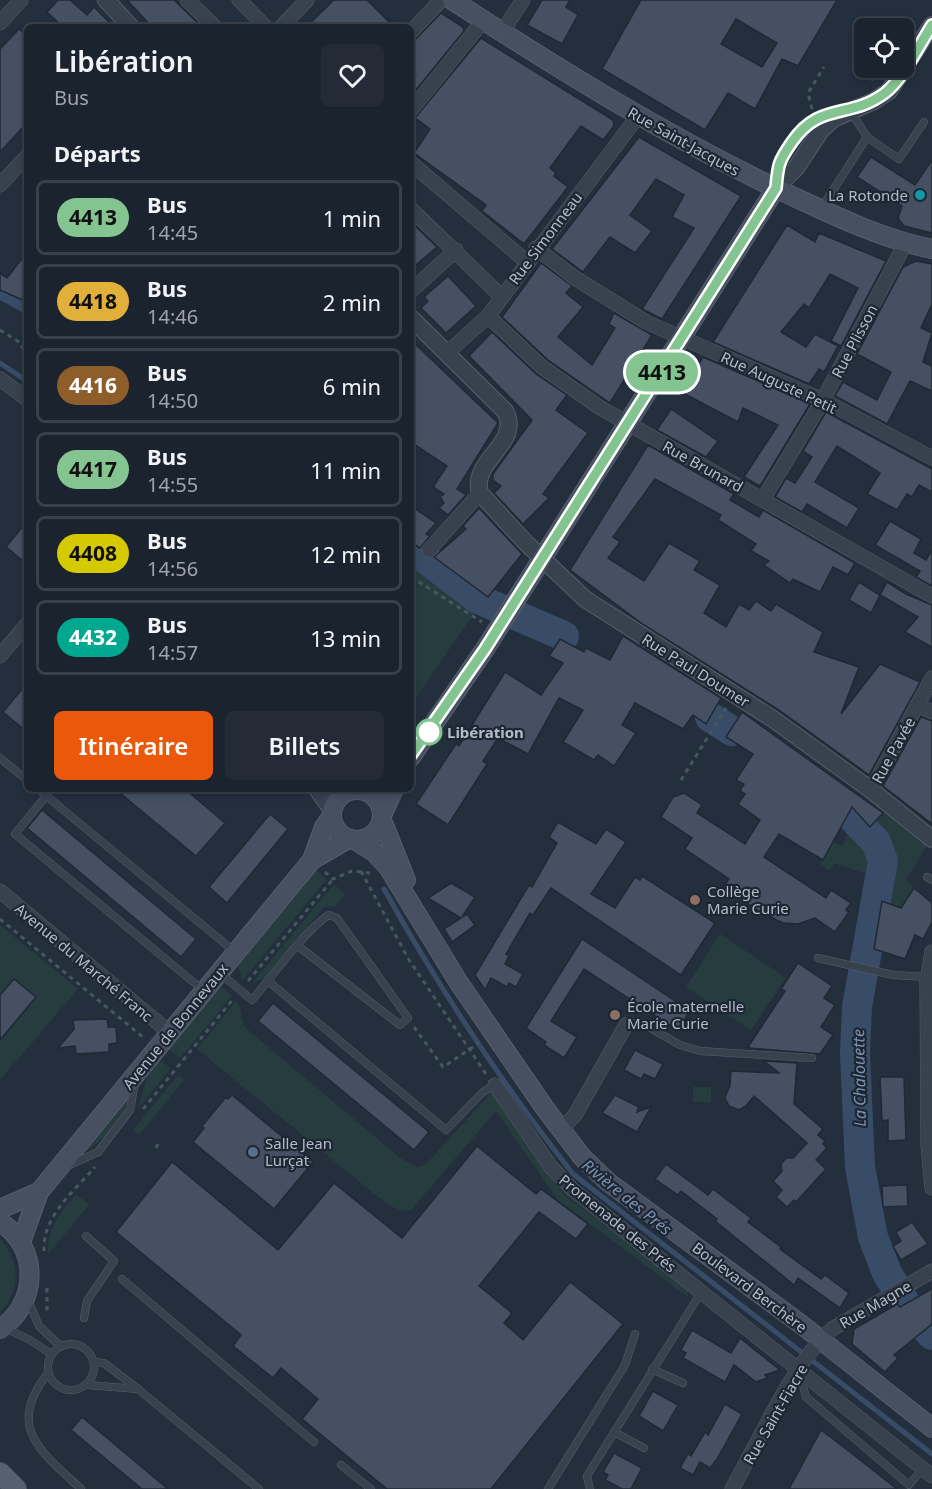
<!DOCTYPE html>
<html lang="fr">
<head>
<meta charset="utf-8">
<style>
	body { margin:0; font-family:"Noto Sans",sans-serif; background:#242b36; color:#f1f3f6; height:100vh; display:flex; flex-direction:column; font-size:22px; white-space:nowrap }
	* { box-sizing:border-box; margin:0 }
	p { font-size:20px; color:#a0a4aa }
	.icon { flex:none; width:33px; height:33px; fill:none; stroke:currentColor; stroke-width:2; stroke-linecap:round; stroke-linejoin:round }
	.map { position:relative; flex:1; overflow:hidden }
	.side { position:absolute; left:24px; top:24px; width:390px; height:768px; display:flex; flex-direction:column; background:#1b232e; border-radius:9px; box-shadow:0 3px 9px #0003,0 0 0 2px #39404a }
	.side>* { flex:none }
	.badge { padding:0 12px; border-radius:20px; font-size:21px; line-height:39px }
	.tools { position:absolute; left:854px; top:18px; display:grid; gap:12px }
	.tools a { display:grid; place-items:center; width:60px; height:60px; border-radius:9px; background:#1b232e; box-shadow:0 3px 9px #0003,0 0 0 2px #39404a; font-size:30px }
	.map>.badge { position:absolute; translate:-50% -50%; box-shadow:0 0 0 3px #fff }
	h2 { padding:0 30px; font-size:22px; line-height:54px }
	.round { display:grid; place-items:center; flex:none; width:63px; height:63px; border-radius:9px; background:#242b36 }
	.headline { display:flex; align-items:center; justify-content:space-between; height:102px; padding:0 30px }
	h1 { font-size:28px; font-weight:600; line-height:45px }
	.action { display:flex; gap:12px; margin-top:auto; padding:12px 30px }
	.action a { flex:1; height:69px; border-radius:9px; background:#ea580c; color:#fff; font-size:24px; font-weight:600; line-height:69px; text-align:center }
	.action a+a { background:#242b36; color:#f1f3f6 }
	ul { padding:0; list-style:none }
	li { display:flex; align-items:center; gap:18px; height:75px; margin:0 12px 9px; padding:0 18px; border:3px solid #39404a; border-radius:9px }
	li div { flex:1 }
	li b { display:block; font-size:22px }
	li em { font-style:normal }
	li .badge { min-width:66px; font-weight:700; text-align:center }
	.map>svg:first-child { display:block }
	.green { fill:#263c3f }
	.water { fill:#394c67 }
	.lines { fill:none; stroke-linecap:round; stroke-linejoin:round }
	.stream { stroke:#394c67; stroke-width:5 }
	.river { stroke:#394c67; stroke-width:30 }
	.building { fill:#455162; stroke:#1f2835; stroke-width:1.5; fill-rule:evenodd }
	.service-casing { stroke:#565f6c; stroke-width:8 }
	.minor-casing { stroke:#565f6c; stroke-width:15 }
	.tertiary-casing { stroke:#565f6c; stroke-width:18 }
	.secondary-casing { stroke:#565f6c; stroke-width:20 }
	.primary-casing { stroke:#414a57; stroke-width:22 }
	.path { stroke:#44595c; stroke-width:3; stroke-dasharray:4.5 4.5; stroke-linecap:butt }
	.service { stroke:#38414e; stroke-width:7 }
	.minor { stroke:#38414e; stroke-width:14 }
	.tertiary { stroke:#38414e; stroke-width:16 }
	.secondary { stroke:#465061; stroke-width:18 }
	.primary { stroke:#56606e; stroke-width:21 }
	.line-casing { stroke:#fff; stroke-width:14 }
	.line { stroke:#83c491; stroke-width:9 }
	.culture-dot { fill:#0f9aa8; stroke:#1d2633; stroke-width:2 }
	.stop-dot { fill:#fff; stroke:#83c491; stroke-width:3 }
	.education-dot { fill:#8d6e63; stroke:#1d2633; stroke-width:2 }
	.service-dot { fill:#5c6f8a; stroke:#1d2633; stroke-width:2 }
	.labels { text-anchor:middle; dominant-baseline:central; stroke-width:4.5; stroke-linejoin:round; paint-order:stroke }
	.street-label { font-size:15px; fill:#b4bcc9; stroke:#1d2633 }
	.poi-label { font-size:15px; fill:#b4bcc9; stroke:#1d2633; text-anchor:start }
	.stop-label { font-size:15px; font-weight:bold; fill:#b4bcc9; stroke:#1d2633; text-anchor:start }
	.water-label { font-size:16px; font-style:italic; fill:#7c92b1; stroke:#1d2633 }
</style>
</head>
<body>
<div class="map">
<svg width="932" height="1489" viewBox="0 0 932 1489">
	<rect width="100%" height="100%" fill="#242f3e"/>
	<!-- green -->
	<g class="green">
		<polygon points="411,562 476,610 411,705"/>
		<polygon points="885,812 927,846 906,880 914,888 901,908 882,901 883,890 873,890 876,877 834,863 830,871 820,864 832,841 842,846 849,831 859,840"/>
		<polygon points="316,870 327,879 242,981 238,966"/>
		<polygon points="334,884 345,894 336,906 324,907 265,978 252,983"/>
		<polygon points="0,925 78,989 0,1080"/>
		<polygon points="720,934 786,978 751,1030 686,987"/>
		<polygon points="221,986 232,996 180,1058 168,1049"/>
		<path d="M236 1001C243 1008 239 1020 247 1029L400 1158 417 1167 425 1165 492 1092 564 1195 683 1284 688 1291V1297L557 1199 496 1111 411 1210 403 1211 388 1205 197 1049Z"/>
		<polygon points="160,1060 171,1068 137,1110 147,1078"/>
		<polygon points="178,1075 184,1080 139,1135 133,1130"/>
		<rect x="693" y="1087" width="18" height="15"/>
		<path d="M130 1094C124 1117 103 1143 81 1154Z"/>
		<path d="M76 1194 89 1205 48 1254C47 1228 60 1213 76 1194Z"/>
		<path d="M0 1239C21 1263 21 1289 0 1313Z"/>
	</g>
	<!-- water -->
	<g class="water">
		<polygon points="0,290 27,302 27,315 0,300"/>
		<polygon points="411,544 423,549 488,596 480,609 411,558"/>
	</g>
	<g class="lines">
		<!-- stream -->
		<g class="stream">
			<polyline points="0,363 27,381"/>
			<path d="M384 889C439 988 503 1085 573 1174L932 1454"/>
		</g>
		<!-- river -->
		<g class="river">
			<polyline points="411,551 422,556 478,599 564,636"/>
			<polyline points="710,717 732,731"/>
			<polyline points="851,816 876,842 883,861 857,1007 855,1053 860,1167 873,1237 887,1273 912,1314 932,1335"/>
		</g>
	</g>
	<!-- building -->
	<g class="building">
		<polygon points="58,0 70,0 87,15 94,7 114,27 63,27 47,12"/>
		<polygon points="127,0 174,0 202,27 152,27"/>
		<polygon points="334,0 367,0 394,27 306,27"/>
		<polygon points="542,0 570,0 566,7 578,15 562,44 527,25"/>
		<path d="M641 0H837L798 66 782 59 755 109 728 93 705 130 602 69ZM736 19 777 43 762 67 721 44Z"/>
		<polygon points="441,13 463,27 464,31 411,96 411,44"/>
		<polygon points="19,29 27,36 27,123 0,152 0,49"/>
		<polygon points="481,38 613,120 614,126 603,140 581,126 550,168 556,173 554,176 568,187 524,244 482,211 486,205 414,153 430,129 415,118"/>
		<polygon points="639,137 741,196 662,319 642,309 694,228 672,217 684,195 656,179 630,215 652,231 635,253 610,237 583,272 552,249"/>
		<polygon points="871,157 915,185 932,160 932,233 904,226 898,218 902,206 857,177"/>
		<polygon points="411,222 437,247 411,269"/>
		<polygon points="787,225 815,242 819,233 886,261 841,346 831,341 858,288 830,274 809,308 804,304 781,332 806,347 815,334 838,346 824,372 819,369 809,384 713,342"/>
		<polygon points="27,252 27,302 0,290 0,273 7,278"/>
		<polygon points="916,261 932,264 932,304 921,328 932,333 923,362 932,366 932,391 910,381 887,424 835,396 843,382 877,400 891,372 857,354 903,267"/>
		<polygon points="541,263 572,286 566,293 583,307 558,337 592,365 615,328 609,324 614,313 652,335 610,403 548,360 502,317"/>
		<polygon points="448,276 476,306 446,333 421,308 428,301 424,297"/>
		<polygon points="492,332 536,374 567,395 556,410 588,433 543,494 549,498 523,524 494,493 501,486 493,480 493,474 532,420 469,356"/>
		<polygon points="411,340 498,423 457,489 466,495 448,515 439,508 444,503 440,497 444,494 433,487 447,466 411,442"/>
		<polygon points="703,357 810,404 760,486 744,477 778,425 743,408 738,422 681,392"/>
		<polygon points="671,409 718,441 706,457 657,430"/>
		<polygon points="826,412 932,469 932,492 919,485 912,497 907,494 897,510 867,494 880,473 837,446 815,482 859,508 847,528 807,504 802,512 775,497 786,478 795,483 812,457 803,451"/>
		<polygon points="648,445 734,494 730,500 759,517 763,510 855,563 848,575 833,567 820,592 793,579 790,583 764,565 769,561 751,551 756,544 718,520 721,515 655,479 613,537 620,542 608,558 644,581 669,543 700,561 694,570 720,585 704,613 726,627 739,604 749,610 756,601 771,611 776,604 823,632 814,652 859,667 841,714 880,664 920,682 869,775 779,710 644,625 570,570"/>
		<polygon points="411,506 436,523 426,534 430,536 420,548 415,545 411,550"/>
		<polygon points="479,508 522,554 488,597 434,557 466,529 463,526"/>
		<polygon points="27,521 27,564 6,547"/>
		<polygon points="890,521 921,539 914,553 926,560 932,550 932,586 916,577 920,571 875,545"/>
		<polygon points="859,582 880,595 871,613 849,600"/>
		<polygon points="887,582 906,594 932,605 932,647 905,632 918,617 880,595"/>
		<polygon points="623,636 721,698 706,724 693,715 683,729 635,703 622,725 636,733 614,766 598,755 594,760 563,742 583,710 559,698 528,754 498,738 483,761 487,764 448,825 416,804 456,744 459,746 505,672 541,695 563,663 549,656 560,639 584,652 586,648 610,660"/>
		<polygon points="27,683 27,732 3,712"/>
		<polygon points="742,712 883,813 870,827 852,807 823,860 779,834 764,857 826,898 831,890 851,903 846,910 849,912 835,932 815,918 798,924 783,923 762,913 723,887 729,879 685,849 692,838 661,817 673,797 684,793 702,805 697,813 745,844 760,820 738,804 745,794 740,791 744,784 736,780 753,754 726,737"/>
		<polygon points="921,717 932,721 932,824 883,786"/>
		<polygon points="115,789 185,789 225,823 196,856"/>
		<polygon points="42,810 196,939 181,957 27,828"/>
		<polygon points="270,814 288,829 227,903 209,887"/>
		<polygon points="558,822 596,844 606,829 626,842 591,894 615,908 635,877 640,880 642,876 715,923 681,975 551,888 533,915 530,913 506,954 509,956 505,964 523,974 516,987 509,983 507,987 491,978 485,990 475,975 529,885 532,887 557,843 549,837"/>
		<polygon points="451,883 475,897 462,917 467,914 475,925 452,942 444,929 461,918 428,898"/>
		<polygon points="914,888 932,903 932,922 923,939 915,935 905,959 874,949 882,901 901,908"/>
		<polygon points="582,939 690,1011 677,1030 584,969 551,1021 577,1037 564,1058 544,1045 546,1042 526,1028"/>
		<polygon points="798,963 832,986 824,998 835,1005 821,1027 833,1035 820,1054 750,1048 748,1047 785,991 781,989"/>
		<polygon points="14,979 36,997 0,1040 0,995"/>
		<polygon points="273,1003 429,1132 414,1150 258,1021"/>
		<polygon points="107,1019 108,1027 116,1027 117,1043 109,1044 109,1052 76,1054 75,1046 58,1048 74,1029 73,1020"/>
		<polygon points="635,1050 663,1064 655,1079 644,1074 641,1079 624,1070"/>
		<polygon points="764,1061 797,1063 794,1104 823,1129 818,1135 825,1141 823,1144 827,1148 816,1160 826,1169 796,1202 794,1200 787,1207 776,1197 782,1190 773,1181 782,1171 781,1164 786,1158 793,1158 807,1143 754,1096 746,1106 739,1110 729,1106 725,1098 730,1085 731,1071 779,1073"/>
		<polygon points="880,1077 904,1077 906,1140 888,1141 888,1120 882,1121"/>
		<polygon points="232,1095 313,1162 274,1209 193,1142 204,1128 202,1126 226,1097 228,1099"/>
		<polygon points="615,1095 639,1107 637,1112 651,1107 637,1132 602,1113"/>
		<polygon points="477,1146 536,1194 541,1189 588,1224 576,1239 539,1212 479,1286 512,1313 504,1323 523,1340 570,1282 623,1324 491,1489 387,1489 302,1419 318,1399 281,1368 273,1378 233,1346 241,1335 116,1232 172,1162 278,1250 334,1183 402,1238"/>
		<polygon points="666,1164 708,1195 713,1189 751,1218 748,1222 781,1247 780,1249 821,1279 825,1275 849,1293 840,1308 798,1278 794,1285 715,1221 717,1219 681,1191 678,1195 655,1179"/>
		<polygon points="907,1185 908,1206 883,1207 882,1186"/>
		<polygon points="912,1222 928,1244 901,1260 893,1246 901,1241 896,1232"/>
		<polygon points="932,1289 932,1324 894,1355 898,1358 885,1372 852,1344 854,1329 897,1304 900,1307"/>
		<polygon points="692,1330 731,1353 740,1338 780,1370 765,1375 767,1378 756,1382 734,1365 725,1382 683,1358 686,1353 681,1350"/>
		<polygon points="653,1391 678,1405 663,1431 639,1416"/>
		<polygon points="725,1404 742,1414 717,1459 710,1468 700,1462 693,1475 680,1468 688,1454 691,1456 705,1432 708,1435"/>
		<polygon points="82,1417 168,1489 142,1489 71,1430"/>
		<polygon points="821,1430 850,1452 897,1489 789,1489"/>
		<polygon points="614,1453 642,1468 631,1489 622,1489 605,1480 608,1475 603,1472"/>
	</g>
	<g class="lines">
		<!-- service casing -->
		<g class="service-casing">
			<g id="service">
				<polyline points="867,137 899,159 924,122"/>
				<path d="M777 183C780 150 800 118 835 113"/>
				<polyline points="821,209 867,137 851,112"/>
				<polyline points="0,758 27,780"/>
				<polyline points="38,789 235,952"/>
				<polyline points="46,796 15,834 204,991"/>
				<polyline points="927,877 932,880"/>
				<polyline points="818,958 893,975 927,977"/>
				<path d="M221 974 252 1000C270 979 307 928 329 915L337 918 408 1018 400 1025 298 946"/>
				<polyline points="268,981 446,1130 483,1092 495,1085"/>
				<polyline points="626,1025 640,1022 680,1045 700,1051 812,1058"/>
				<polyline points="67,1166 98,1152 130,1110 135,1083"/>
				<polyline points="122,1279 314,1442"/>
				<polyline points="28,1300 39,1326 60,1346"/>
				<polyline points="84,1318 87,1301 114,1261 86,1236"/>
				<polyline points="5,1328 30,1340 51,1354"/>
				<circle cx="71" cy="1367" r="23"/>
				<polyline points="93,1362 104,1363 138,1389 259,1489"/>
				<polyline points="652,1369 683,1383"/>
				<polyline points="799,1372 806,1397 909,1485 923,1468"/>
				<path d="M48 1373C5 1428 41 1451 81 1489"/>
				<polyline points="87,1385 138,1389"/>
				<polyline points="614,1432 644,1448"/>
				<polyline points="341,1465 371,1489"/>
				<polyline points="548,1489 625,1365 635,1334"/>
				<polyline points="590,1489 587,1476 702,1291"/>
			</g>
		</g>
		<!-- minor casing -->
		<g class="minor-casing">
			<g id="minor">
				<polyline points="187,0 215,27"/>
				<polyline points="239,0 266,27"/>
				<polyline points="0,23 21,0"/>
				<polyline points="281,27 307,0"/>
				<polyline points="411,32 441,0"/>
				<polyline points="502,32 523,0"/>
				<polyline points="411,110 484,20"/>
				<polyline points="411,163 527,262"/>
				<polyline points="0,185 27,156"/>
				<polyline points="411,209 502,297"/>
				<polyline points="536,248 575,278 646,322 823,400 932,458"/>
				<polyline points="411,291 456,250"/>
				<polyline points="488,316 542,367 599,407 932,596"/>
				<polyline points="446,354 488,316 638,116"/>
				<polyline points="0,379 27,399"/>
				<polyline points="763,499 823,400 905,244"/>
				<polyline points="429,550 480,493"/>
				<polyline points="0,656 27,624"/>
				<polyline points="917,705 932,712"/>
				<polyline points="871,790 932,678"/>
				<polyline points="0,891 169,1032"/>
				<polyline points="932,952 927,981 928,1145 932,1188"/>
				<polyline points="495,1085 551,1167 572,1189 932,1476"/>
				<polyline points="561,1130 575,1115 626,1025"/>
				<path d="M732 1489C757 1445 795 1359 832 1329L932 1271"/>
			</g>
		</g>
		<!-- tertiary casing -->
		<g class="tertiary-casing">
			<g id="tertiary">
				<polyline points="106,0 131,27"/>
				<polyline points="776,188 796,168 821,130 833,119 874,101 889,91 932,25"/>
				<path d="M411 318 505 411C523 443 470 460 480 493L526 543 585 599 773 719 871 790 932 839"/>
				<polyline points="317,789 332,810"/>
			</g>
		</g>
		<!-- secondary casing -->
		<g class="secondary-casing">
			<g id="secondary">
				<path d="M452 0C562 71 673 140 792 196 837 217 883 239 932 249"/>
				<polyline points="411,757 485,649 776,188"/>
				<circle cx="357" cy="815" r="25"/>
				<polyline points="383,813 394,789"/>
				<polyline points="382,820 406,880"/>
				<polyline points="355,840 374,852 388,867 459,983 544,1107 582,1157 608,1182 802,1325 932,1428"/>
				<polyline points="312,860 348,839"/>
				<polyline points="0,1209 39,1192"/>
				<path d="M0 1222C40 1247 39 1303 0 1329"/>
				<polyline points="21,1242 39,1192 312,860 324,827 332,816"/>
			</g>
		</g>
		<!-- primary casing -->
		<g class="primary-casing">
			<polyline id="primary" points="0,1473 16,1489"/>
		</g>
		<!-- path -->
		<g class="path">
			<polyline points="855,67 876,82"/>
			<polyline points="812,109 808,93 824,67"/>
			<polyline points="0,330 19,342 27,355"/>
			<polyline points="411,577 482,622"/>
			<polyline points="681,780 726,708"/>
			<polyline points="361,871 409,960 486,1074"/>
			<polyline points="325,872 333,879 352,871 370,873"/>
			<polyline points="0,919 144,1038"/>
			<polyline points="248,981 333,879"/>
			<polyline points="414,1027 443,1067 479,1043"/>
			<polyline points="143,1109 234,998"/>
			<polyline points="156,1148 160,1140"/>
			<path d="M44 1251C42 1217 74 1191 95 1167"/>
			<polyline points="47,1288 47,1314"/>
		</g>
		<!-- service -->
		<use href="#service" class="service"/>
		<!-- minor -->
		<use href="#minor" class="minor"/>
		<!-- tertiary -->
		<use href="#tertiary" class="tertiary"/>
		<!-- secondary -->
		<use href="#secondary" class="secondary"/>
		<!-- primary -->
		<use href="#primary" class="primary"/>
	</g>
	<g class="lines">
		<!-- line casing -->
		<g class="line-casing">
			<path id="line" d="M411 755 485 649 776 188C778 165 778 162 792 142 820 101 849 120 885 93 902 80 920 44 932 25"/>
		</g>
		<!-- line -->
		<use href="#line" class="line"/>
	</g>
	<!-- markers -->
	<circle class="culture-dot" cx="920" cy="195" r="6"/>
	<circle class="stop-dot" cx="429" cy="732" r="12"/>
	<g class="education-dot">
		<circle cx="695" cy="900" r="6"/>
		<circle cx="615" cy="1015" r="6"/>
	</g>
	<circle class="service-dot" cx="253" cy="1152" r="6"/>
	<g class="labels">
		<!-- street labels -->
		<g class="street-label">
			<text transform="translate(684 141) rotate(29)">Rue Saint-Jacques</text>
			<text transform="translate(545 238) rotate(-53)">Rue Simonneau</text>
			<text transform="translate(854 341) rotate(-62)">Rue Plisson</text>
			<text transform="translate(779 382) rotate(25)">Rue Auguste Petit</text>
			<text transform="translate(703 466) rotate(29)">Rue Brunard</text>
			<text transform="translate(696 670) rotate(32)">Rue Paul Doumer</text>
			<text transform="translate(893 750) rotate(-61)">Rue Pavée</text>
			<text transform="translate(84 962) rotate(40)">Avenue du Marché Franc</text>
			<text transform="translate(175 1026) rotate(-51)">Avenue de Bonnevaux</text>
			<text transform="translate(618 1223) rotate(39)">Promenade des Prés</text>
			<text transform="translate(750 1287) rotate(37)">Boulevard Berchère</text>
			<text transform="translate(875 1304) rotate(-30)">Rue Magne</text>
			<text transform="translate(775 1414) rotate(-60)">Rue Saint-Fiacre</text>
		</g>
		<!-- poi labels -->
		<g class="poi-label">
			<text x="908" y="195" text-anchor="end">La Rotonde</text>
			<text x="707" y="891">Collège<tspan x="707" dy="17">Marie Curie</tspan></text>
			<text x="627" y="1006">École maternelle<tspan x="627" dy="17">Marie Curie</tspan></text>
			<text x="265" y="1143">Salle Jean<tspan x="265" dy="17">Lurçat</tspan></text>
		</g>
		<!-- stop labels -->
		<g class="stop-label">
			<text x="447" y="732">Libération</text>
		</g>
		<!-- water labels -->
		<g class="water-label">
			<text transform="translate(859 1078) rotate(-91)">La Chalouette</text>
			<text transform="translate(627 1197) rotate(39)">Rivière des Prés</text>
		</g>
	</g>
</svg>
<div class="tools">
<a><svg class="icon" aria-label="locate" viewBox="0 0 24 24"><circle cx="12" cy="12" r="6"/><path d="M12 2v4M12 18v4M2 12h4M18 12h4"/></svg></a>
</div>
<b class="badge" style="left:662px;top:372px;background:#83c491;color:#111">4413</b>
<section class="side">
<div class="headline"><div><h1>Libération</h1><p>Bus</p></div><a class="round"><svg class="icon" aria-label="heart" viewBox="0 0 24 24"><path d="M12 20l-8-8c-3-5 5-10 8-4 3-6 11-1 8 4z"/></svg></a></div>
<h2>Départs</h2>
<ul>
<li><span class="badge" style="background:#83c491;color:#111">4413</span><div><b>Bus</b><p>14:45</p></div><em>1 min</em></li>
<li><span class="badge" style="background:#e0b03b;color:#111">4418</span><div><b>Bus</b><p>14:46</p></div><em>2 min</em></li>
<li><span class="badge" style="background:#8d5e2a;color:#fff">4416</span><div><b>Bus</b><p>14:50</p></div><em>6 min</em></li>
<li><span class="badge" style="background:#83c491;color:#111">4417</span><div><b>Bus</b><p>14:55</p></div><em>11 min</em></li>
<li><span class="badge" style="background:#d5c900;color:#111">4408</span><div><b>Bus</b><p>14:56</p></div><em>12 min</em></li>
<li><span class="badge" style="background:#00a88f;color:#fff">4432</span><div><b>Bus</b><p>14:57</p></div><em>13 min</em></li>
</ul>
<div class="action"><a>Itinéraire</a><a>Billets</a></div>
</section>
</div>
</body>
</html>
